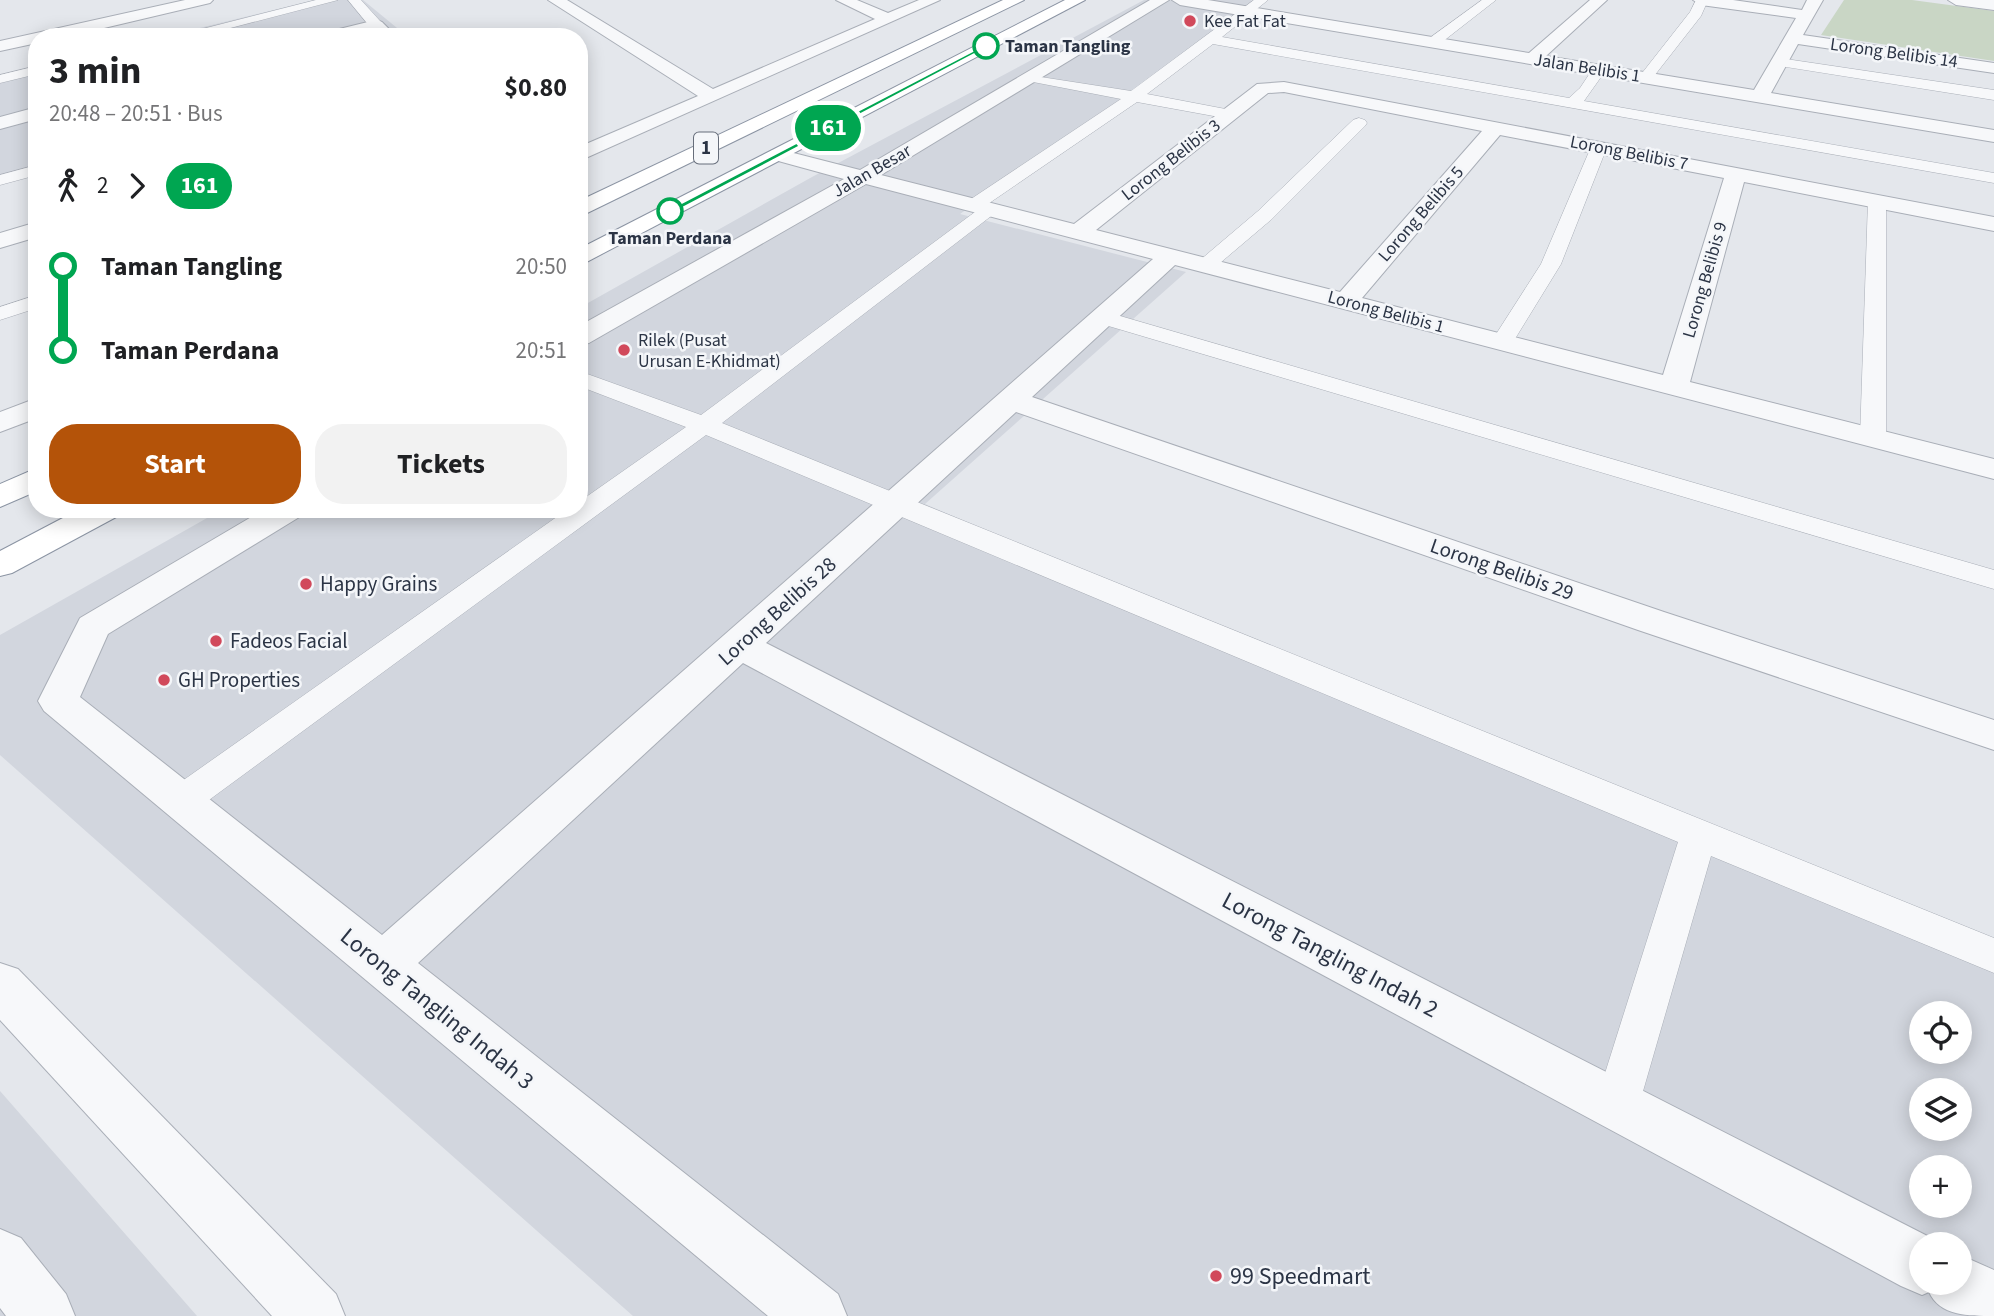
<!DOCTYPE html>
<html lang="en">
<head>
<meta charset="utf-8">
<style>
	body { margin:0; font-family:"Source Sans 3",sans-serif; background:#f2f2f2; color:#202124; height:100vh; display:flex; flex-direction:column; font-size:26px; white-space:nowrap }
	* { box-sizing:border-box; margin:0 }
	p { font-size:23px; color:#757577 }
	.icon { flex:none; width:38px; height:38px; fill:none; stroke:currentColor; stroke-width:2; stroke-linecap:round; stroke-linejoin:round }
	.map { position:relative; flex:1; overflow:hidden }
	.details { position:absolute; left:28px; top:28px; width:560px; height:490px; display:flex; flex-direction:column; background:#fff; border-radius:28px; box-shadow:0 4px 18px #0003 }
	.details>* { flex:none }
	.badge { padding:0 14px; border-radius:23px; font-size:24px; line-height:46px }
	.controls { position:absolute; left:1909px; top:1001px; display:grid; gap:14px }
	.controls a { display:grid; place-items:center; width:63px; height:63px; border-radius:50%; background:#fff; box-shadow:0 4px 18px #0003; font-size:35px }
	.map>.badge { position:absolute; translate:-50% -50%; box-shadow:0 0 0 4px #fff }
	.legs { display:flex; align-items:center; gap:10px; height:77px; padding:0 21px; font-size:23px }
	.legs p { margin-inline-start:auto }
	.head { display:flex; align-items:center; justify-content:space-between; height:119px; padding:0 21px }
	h1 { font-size:38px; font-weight:700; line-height:52px }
	.action { display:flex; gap:14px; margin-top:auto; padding:14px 21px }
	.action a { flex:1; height:80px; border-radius:28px; background:#b45309; color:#fff; font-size:28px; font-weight:700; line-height:80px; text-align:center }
	.action a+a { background:#f2f2f2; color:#202124 }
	ul { padding:0 21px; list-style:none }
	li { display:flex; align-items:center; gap:24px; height:84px; font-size:26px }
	li i { display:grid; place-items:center; width:10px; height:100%; margin:0 9px; background:currentColor }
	li i::after { content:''; width:18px; height:18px; margin:-9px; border:5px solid; border-radius:50%; background:#fff }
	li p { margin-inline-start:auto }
	li:first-child i { background:linear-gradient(#0000 50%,currentColor 0) }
	li:last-child i { background:linear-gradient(currentColor 50%,#0000 0) }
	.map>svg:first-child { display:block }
	.built { fill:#d2d6de; fill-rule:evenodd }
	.green { fill:#c9d6c5 }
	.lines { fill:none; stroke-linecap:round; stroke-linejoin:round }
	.service-casing { stroke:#a9aeb7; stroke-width:1 }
	.minor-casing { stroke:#a9aeb7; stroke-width:2 }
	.tertiary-casing { stroke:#a9aeb7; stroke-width:2 }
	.trunk-casing { stroke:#8b94a3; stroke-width:2 }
	.service { fill:#f7f8fa; fill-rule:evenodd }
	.minor { fill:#f7f8fa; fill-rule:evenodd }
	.tertiary { fill:#f7f8fa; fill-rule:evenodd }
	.trunk { fill:#fff; fill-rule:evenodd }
	.line-1 { fill:#00a651; stroke:#fff; stroke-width:2 }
	.poi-dot { fill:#d1495b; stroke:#f4f6f9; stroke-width:2.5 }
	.stop-1-dot { fill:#fff; stroke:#00a651; stroke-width:3.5 }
	.labels { text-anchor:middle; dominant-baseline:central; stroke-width:5; stroke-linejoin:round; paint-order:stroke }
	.far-poi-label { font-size:18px; fill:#2b3445; stroke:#f4f6f9; text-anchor:start }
	.far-stop-label { font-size:18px; font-weight:bold; fill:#2b3445; stroke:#f4f6f9; text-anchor:start }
	.far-street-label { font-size:18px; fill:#2b3445; stroke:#f4f6f9 }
	.shield { fill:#f4f6f9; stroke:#676e7b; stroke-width:2 }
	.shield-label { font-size:19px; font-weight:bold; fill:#2b3445 }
	.street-label { font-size:21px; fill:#2b3445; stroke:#f4f6f9 }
	.poi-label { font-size:21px; fill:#2b3445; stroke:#f4f6f9; text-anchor:start }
	.near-street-label { font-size:24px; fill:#2b3445; stroke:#f4f6f9 }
	.near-poi-label { font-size:24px; fill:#2b3445; stroke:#f4f6f9; text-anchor:start }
</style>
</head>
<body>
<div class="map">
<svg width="1994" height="1316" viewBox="0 0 1994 1316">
	<rect width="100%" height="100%" fill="#e4e7ec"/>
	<!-- built -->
	<g class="built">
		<polygon points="315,0 363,0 408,37 163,37"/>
		<path d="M1144 0H1252L1242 15 960 214 1186 272 925 504 1994 965V1316H633L0 755V635L223 509H579V308L812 177ZM1922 1013H1960V1052H1922ZM1922 1090H1960V1129H1922ZM1922 1167H1960V1206H1922ZM1922 1244H1960V1283H1922Z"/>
		<polygon points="37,67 37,172 0,183 0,76"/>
		<polygon points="0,1091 197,1316 0,1316"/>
	</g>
	<!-- green -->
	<polygon class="green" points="1844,0 1912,0 1994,11 1994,61 1821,35"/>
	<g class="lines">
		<!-- service casing -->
		<g class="service-casing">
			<g id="service">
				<polygon points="316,0 338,0 196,37 171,37"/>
				<polygon points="348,0 361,0 381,22 381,28 371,28"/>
				<polygon points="1254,0 1268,0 1222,37 1569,98 1580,88 1594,67 1599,66 1606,70 1584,101 1994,173 1994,183 1213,44 1147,94 1236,111 1238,114 1236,117 1230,119 1137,102 985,206 997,206 999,210 722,423 1994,938 1994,973 1711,856 1639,1105 1633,1120 1617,1126 1601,1120 1595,1105 1678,842 706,435 194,811 181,815 168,811 163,801 168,791 568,509 579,509 579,502 686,427 579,386 579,371 701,415 979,209 968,209 965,205 968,201 1121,99 1028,81 1026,78 1028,75 1131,91"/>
				<polygon points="1482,0 1496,0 1437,46 1427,46 1427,40"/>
				<polygon points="1696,0 1708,0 1701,16 1651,80 1641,80 1639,77 1690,12"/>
				<polygon points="1779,58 1994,90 1994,100 1774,65 1774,59"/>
				<polygon points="37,66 37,74 0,83 0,75"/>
				<polygon points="1359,118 1365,120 1367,123 1365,126 1272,219 1213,269 1199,269 1196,265 1199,261 1258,211 1353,120"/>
				<polygon points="1599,142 1607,147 1561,264 1510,347 1494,347 1491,342 1541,264 1591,147"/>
				<polygon points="37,165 37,175 0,185 0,175"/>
				<polygon points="1877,196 1886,201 1886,438 1882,443 1873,446 1864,443 1860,438 1868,201"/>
				<polygon points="37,295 37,308 0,320 0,307"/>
				<polygon points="1103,311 1994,570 1994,589 1095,322 1092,317 1095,312"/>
			</g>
		</g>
		<!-- minor casing -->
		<g class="minor-casing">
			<g id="minor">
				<polygon points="185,0 213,0 210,3 66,37 37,37 37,43 0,51 0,41"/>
				<polygon points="548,0 567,0 713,89 875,19 836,0 857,0 888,13 919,0 940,0 579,161 579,147 698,96"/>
				<path d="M1150 0H1169L881 175 1074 224 1257 84 1284 82 1994 217V231L1744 182 1690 382 1994 459V479L1175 265 1032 397 1664 612 1994 720V750L1638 630 1016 412 766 643 1943 1244H1922V1283H1960V1255L1994 1270V1316C1968 1316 1940 1316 1929 1292L1922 1295 1901 1286 743 663 418 963 838 1294 847 1316H768L44 711 38 701 80 618 265 509H305L301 516 108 634 80 697 382 935 1153 259 866 184 589 343 579 345V326L844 179 771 159 768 155 771 151 778 149 860 170ZM1284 92 1482 131 1340 292 1096 230 1268 93ZM1500 135 1724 178 1663 375 1362 298Z"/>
				<polygon points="1172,0 1208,0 1529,53 1590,0 1607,0 1546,56 1754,90 1796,18 1701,5 1693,0 1733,0 1802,10 1807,0 1823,0 1803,35 1994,63 1994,73 1798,44 1771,93 1994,130 1994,142 1180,5"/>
				<polygon points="1948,0 1994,0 1994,10 1956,5"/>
				<polygon points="376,20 382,22 397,37 379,37 373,31 349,37 321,37 323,33"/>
				<polygon points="37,107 37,119 0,129 0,117"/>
				<polygon points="37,222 37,237 0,248 0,233"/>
				<polygon points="37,398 37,418 0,432 0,412"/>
				<polygon points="0,1229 21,1238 66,1294 75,1316 6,1316 0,1308"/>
			</g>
		</g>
		<!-- tertiary casing -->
		<g class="tertiary-casing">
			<polygon id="tertiary" points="0,963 18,969 336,1294 345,1316 272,1316 0,1020"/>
		</g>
		<!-- trunk casing -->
		<g class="trunk-casing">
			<g id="trunk">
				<polygon points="1003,0 1024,0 579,217 579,201"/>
				<polygon points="1065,0 1085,0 579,266 579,249"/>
				<polygon points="37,468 37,491 0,507 0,484"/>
				<polygon points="80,509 122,509 118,516 12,573 0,576 0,551"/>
			</g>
		</g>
		<!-- service -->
		<use href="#service" class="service"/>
		<!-- minor -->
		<use href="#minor" class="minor"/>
		<!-- tertiary -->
		<use href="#tertiary" class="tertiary"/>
		<!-- trunk -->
		<use href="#trunk" class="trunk"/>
	</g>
	<!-- line-1 -->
	<polygon class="line-1" points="986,44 988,47 673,213 666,211"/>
	<!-- markers -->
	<g class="poi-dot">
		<circle cx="1190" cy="21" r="7"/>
		<circle cx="624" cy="350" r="7"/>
		<circle cx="306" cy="584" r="7"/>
		<circle cx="216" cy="641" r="7"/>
		<circle cx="164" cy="680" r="7"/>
		<circle cx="1216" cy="1276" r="7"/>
	</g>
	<g class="stop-1-dot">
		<circle cx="986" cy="46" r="12"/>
		<circle cx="670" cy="211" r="12"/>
	</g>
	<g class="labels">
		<!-- far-poi labels -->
		<g class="far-poi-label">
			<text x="1204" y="21">Kee Fat Fat</text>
			<text x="638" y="340">Rilek (Pusat<tspan x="638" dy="21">Urusan E-Khidmat)</tspan></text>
		</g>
		<!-- far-stop labels -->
		<g class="far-stop-label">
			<text x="1005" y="46">Taman Tangling</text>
			<text x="670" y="238" text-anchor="middle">Taman Perdana</text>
		</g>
		<!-- far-street labels -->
		<g class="far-street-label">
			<text transform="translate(1894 53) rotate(8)">Lorong Belibis 14</text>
			<text transform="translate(1587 68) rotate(9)">Jalan Belibis 1</text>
			<text transform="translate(1629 153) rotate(11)">Lorong Belibis 7</text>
			<text transform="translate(1171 160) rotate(-38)">Lorong Belibis 3</text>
			<text transform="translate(872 171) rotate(-30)">Jalan Besar</text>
			<text transform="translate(1421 214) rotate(-49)">Lorong Belibis 5</text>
			<text transform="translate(1705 280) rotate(-74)">Lorong Belibis 9</text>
			<text transform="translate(1386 312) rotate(15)">Lorong Belibis 1</text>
		</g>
		<!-- shield labels -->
		<rect class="shield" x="694" y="132.5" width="24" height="31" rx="5"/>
		<g class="shield-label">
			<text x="706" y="148">1</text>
		</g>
		<!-- street labels -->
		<g class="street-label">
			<text transform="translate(1502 569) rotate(19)">Lorong Belibis 29</text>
			<text transform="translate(777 611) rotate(-42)">Lorong Belibis 28</text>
		</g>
		<!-- poi labels -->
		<g class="poi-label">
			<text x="320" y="584">Happy Grains</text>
			<text x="230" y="641">Fadeos Facial</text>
			<text x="178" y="680">GH Properties</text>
		</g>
		<!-- near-street labels -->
		<g class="near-street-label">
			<text transform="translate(1330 955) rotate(28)">Lorong Tangling Indah 2</text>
			<text transform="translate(437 1009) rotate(39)">Lorong Tangling Indah 3</text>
		</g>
		<!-- near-poi labels -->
		<g class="near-poi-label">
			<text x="1230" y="1276">99 Speedmart</text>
		</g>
	</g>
</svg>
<div class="controls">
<a><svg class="icon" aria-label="locate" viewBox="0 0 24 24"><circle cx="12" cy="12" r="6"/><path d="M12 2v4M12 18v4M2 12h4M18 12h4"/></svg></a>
<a><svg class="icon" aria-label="layers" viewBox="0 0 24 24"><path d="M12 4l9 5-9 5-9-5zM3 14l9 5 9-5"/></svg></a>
<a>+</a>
<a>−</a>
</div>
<b class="badge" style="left:828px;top:128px;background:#00a651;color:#fff">161</b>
<section class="details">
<div class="head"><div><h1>3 min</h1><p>20:48 – 20:51 · Bus</p></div><b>$0.80</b></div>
<div class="legs"><svg class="icon" aria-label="walk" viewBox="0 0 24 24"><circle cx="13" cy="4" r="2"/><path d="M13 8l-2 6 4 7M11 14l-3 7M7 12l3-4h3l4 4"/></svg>2<svg class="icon" aria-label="forward" viewBox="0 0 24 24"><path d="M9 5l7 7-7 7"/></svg><b class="badge" style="background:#00a651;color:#fff">161</b></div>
<ul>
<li><i style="color:#00a651"></i><b>Taman Tangling</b><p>20:50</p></li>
<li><i style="color:#00a651"></i><b>Taman Perdana</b><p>20:51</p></li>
</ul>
<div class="action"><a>Start</a><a>Tickets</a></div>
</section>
</div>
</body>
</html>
